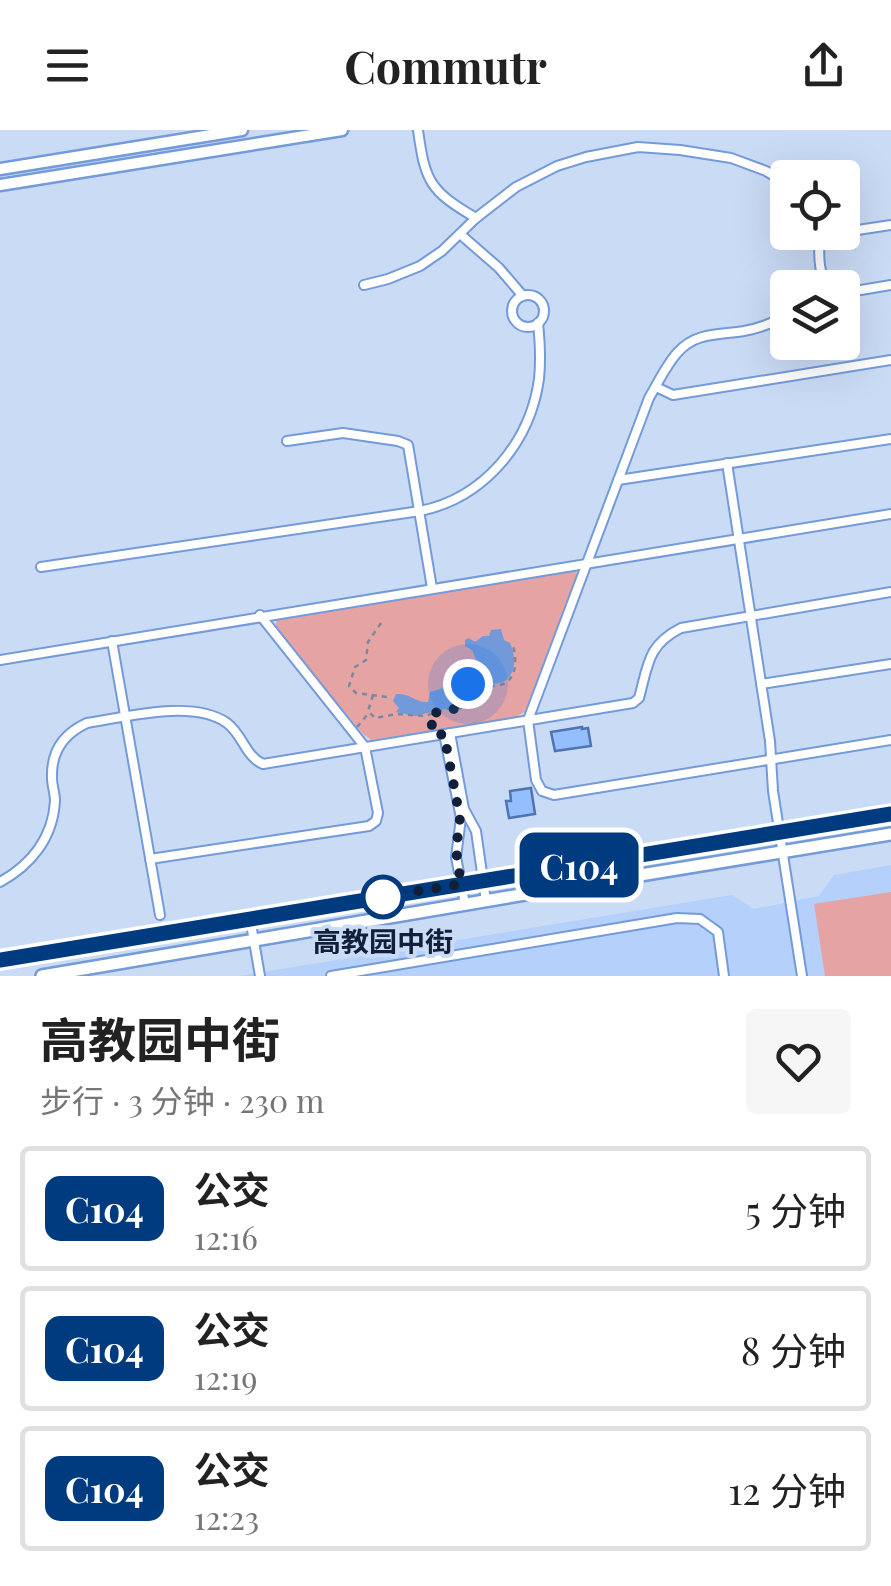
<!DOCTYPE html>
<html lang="zh">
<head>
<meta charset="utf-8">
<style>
	body { margin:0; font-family:"Playfair Display","Noto Sans SC",serif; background:#f6f6f6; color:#222; height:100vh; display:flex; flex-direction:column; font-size:38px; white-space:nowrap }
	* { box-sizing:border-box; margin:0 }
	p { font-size:32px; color:#767676 }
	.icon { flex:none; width:55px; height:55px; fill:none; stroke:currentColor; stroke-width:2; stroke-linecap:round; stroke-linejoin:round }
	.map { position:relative; height:846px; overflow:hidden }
	.drawer { display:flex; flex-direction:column; background:#fff; flex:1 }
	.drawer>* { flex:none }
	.badge { padding:0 20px; border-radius:15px; font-size:35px; line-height:65px }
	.controls { position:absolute; left:770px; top:30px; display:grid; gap:20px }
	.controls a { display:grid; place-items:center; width:90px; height:90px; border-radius:10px; background:#fff; box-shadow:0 10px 40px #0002; font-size:50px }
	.you { position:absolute; width:50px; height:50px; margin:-25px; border:8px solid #fff; border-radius:50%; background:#1a73e8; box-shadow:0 0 0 15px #1a73e833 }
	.map>.badge { position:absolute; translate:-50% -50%; box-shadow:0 0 0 5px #fff }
	.round { display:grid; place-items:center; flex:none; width:105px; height:105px; border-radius:10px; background:#f6f6f6 }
	.overview { display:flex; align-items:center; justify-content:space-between; height:170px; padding:0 40px }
	h1 { font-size:48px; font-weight:700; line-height:75px }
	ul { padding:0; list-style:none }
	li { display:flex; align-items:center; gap:30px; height:125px; margin:0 20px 15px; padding:0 20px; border:5px solid #e0e0e0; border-radius:10px }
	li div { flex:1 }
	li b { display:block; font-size:38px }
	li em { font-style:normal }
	li .badge { min-width:110px; font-weight:700; text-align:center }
	header { display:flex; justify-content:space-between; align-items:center; height:130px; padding:0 40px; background:#fff; font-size:45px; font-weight:700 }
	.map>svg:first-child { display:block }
	.built { fill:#b5d0fb }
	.green { fill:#e5a3a3 }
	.water { fill:#729adb }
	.building { fill:#95beff; stroke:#4f74b0; stroke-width:2.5 }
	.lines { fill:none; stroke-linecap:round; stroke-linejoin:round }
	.minor-casing { stroke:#739ad9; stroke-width:12 }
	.tertiary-casing { stroke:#739ad9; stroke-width:15 }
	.secondary-casing { stroke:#739ad9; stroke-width:16 }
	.path { stroke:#7989a2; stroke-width:2.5; stroke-dasharray:5 5; stroke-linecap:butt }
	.minor { stroke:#fff; stroke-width:8 }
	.tertiary { stroke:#fff; stroke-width:10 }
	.secondary { stroke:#fff; stroke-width:11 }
	.line-casing { stroke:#fff; stroke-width:22 }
	.line { stroke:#003b80; stroke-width:15 }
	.walk { stroke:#112038; stroke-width:10; stroke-dasharray:0 18 }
	.stop-dot { fill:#fff; stroke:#003b80; stroke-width:5 }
	.labels { text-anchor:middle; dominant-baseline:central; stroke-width:8; stroke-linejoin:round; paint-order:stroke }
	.stop-label { font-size:28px; font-weight:bold; fill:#112038; stroke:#cadbf6 }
</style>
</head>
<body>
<header><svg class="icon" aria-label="menu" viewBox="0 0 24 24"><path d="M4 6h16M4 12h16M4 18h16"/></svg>Commutr<svg class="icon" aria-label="share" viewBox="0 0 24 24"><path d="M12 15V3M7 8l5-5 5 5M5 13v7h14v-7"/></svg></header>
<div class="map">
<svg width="891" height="846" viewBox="0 0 891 846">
	<rect width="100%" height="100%" fill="#cadbf6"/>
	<!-- built -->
	<polygon class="built" points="891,735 891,846 239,846 732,765 754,779 819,766 834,745"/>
	<!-- green -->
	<g class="green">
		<polygon points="571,440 577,443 576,447 525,582 513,588 371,610 363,604 275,499 277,488 282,485"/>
		<polygon points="891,762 891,846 825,846 814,774"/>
	</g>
	<!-- water -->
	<path class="water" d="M501 499 504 510 510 513C522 540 507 564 477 549L468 552 457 562 466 566 467 569 457 576 415 586 396 582 399 578 393 571 396 564C411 563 415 573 428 572L430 562 443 558 449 546H472L476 529 472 520 465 516V510L469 508 475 512 483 506H489L491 500Z"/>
	<!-- building -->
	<g class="building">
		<polygon points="582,597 582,599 588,598 591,616 555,621 551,602"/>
		<polygon points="531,658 535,684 509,688 506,671 511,671 510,661"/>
	</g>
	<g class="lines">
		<!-- minor casing -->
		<g class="minor-casing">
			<g id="minor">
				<path d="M418 0C425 52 430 61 476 88"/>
				<polyline points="460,104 499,138 523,166"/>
				<path d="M818 104C822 129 812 149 841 158"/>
				<polyline points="818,106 891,95"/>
				<polyline points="364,155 388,149 420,136 442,121 476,88 516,57 557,36 586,27 638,17 680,20 731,28 766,41 788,54"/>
				<polyline points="842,158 861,160 891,155"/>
				<circle cx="528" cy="181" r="16"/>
				<path d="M788 184C774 193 760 198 744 201 719 205 696 202 678 222 666 235 658 253 649 268L528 590 536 650 542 661 554 665 891 610"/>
				<polyline points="656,257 673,265 891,230"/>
				<polyline points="287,311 343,303 398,311 408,315 432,458"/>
				<polyline points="727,333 770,611 773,661 802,846"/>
				<polyline points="618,350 891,309"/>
				<path d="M41 437 420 381C484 368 530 313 539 249 541 230 540 212 538 193"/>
				<polyline points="112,511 160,785"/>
				<polyline points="0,530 891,384"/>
				<polyline points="761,554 891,534"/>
				<polyline points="450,603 464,679 476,701 486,771"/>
				<polyline points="444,604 461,688 456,727 465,774"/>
				<polyline points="150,729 369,696 376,691 378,683 365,617 260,485"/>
				<path d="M0 752C31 735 53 708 55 671 55 663 52 656 52 648 51 622 63 604 87 593 126 587 193 569 227 593 243 605 245 626 263 634L633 573 639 568C648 536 647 515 681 498L891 462"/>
				<polyline points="250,788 260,846"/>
				<polyline points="331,846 677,788 700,789 718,802 724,846"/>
			</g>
		</g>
		<!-- tertiary casing -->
		<g class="tertiary-casing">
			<g id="tertiary">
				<polyline points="0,39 242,0"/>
				<polyline points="0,55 342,0"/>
			</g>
		</g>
		<!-- secondary casing -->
		<g class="secondary-casing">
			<g id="secondary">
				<polyline points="0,830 891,684"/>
				<polyline points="42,846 567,757 891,704"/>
			</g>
		</g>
		<!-- path -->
		<g class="path">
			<polyline points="381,493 368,512 366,530 355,537 349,556 356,563 387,567"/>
			<path d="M373 565 368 581 375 588 397 584 425 586 446 579 461 578 470 570 462 562 469 553C478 553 485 556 494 556 516 555 518 533 513 516"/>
			<polyline points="357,597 368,584"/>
		</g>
		<!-- minor -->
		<use href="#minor" class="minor"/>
		<!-- tertiary -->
		<use href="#tertiary" class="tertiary"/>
		<!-- secondary -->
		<use href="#secondary" class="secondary"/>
	</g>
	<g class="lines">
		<!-- line casing -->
		<g class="line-casing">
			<polyline id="line" points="0,830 891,684"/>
		</g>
		<!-- line -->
		<use href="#line" class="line"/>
		<!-- walk -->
		<polyline class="walk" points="383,767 461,754 456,720 460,688 444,604 435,606 429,585 446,579 458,579 468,573 469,567 462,562 468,554"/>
	</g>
	<!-- markers -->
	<circle class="stop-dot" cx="383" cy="767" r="20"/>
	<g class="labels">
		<!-- stop labels -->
		<g class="stop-label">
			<text x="383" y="810">高教园中街</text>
		</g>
	</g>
</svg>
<div class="controls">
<a><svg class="icon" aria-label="locate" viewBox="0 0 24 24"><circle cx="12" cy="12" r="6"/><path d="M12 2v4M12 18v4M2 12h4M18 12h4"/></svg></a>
<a><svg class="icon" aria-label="layers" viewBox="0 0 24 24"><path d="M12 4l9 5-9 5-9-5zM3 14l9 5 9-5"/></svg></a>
</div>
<div class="you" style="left:468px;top:554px"></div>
<b class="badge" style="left:579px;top:735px;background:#003b80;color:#fff">C104</b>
</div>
<section class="drawer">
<div class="overview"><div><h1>高教园中街</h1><p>步行 · 3 分钟 · 230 m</p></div><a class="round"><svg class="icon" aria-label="heart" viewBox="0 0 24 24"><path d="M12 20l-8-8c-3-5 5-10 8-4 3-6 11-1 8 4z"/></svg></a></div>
<ul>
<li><span class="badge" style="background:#003b80;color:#fff">C104</span><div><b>公交</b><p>12:16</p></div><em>5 分钟</em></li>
<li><span class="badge" style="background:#003b80;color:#fff">C104</span><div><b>公交</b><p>12:19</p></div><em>8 分钟</em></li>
<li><span class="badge" style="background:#003b80;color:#fff">C104</span><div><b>公交</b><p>12:23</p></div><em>12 分钟</em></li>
</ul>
</section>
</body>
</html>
